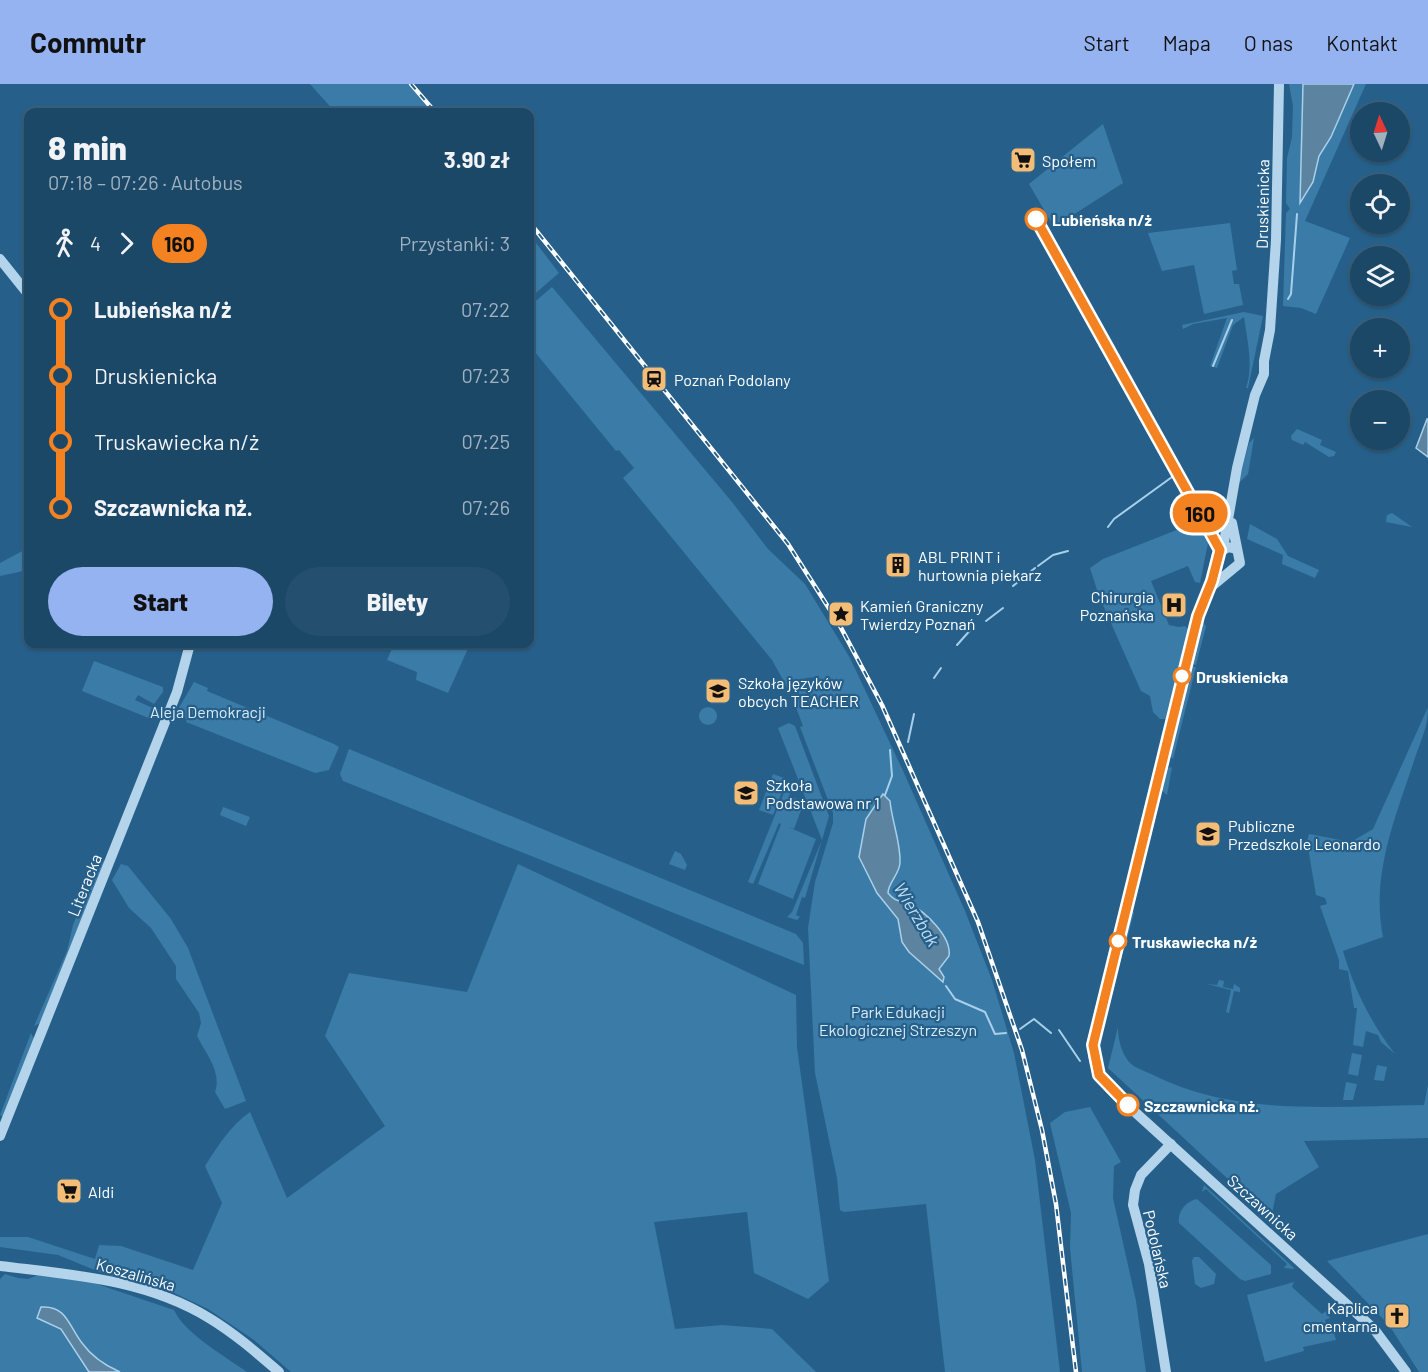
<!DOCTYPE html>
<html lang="pl">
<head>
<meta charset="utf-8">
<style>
	body { margin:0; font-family:Barlow,sans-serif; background:#254f6e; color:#f1f3f6; height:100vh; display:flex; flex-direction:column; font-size:22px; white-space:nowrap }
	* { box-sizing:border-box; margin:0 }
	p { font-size:20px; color:#a0b2c0 }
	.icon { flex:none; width:33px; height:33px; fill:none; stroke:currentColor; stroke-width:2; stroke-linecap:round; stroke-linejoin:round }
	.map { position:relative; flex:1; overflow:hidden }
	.side { position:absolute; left:24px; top:24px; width:510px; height:540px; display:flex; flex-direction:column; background:#1c4868; border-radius:12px; box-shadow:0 2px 4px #0004,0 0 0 2px #3a607c }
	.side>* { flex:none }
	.badge { padding:0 12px; border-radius:20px; font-size:21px; line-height:39px }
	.needle { width:39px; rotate:356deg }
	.buttons { position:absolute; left:1350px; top:18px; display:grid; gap:12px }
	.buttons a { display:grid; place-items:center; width:60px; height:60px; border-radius:50%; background:#1c4868; box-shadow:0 2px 4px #0004,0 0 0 2px #3a607c; font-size:30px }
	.map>.badge { position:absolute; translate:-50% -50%; box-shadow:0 0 0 3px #fff }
	.legs { display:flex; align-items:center; gap:9px; height:66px; padding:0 24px; font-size:20px }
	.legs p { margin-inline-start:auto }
	.headline { display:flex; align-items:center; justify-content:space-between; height:102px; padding:0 24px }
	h1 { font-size:33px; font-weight:800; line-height:45px }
	.primary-button { display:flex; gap:12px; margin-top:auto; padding:12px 24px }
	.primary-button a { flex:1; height:69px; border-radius:36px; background:#95b2f1; color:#111; font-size:24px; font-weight:800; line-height:69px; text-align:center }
	.primary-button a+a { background:#254f6e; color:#f1f3f6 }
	ul { padding:0 24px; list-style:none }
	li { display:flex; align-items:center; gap:21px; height:66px; font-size:22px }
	li i { display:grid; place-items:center; width:9px; height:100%; margin:0 8px; background:currentColor }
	li i::after { content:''; width:15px; height:15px; margin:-8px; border:4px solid; border-radius:50%; background:#1c4868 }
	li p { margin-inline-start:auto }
	li:first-child i { background:linear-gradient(#0000 50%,currentColor 0) }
	li:last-child i { background:linear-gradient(currentColor 50%,#0000 0) }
	header { display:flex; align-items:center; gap:36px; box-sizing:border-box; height:84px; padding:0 30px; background:#95b2f1; color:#111 }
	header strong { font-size:28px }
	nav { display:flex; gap:33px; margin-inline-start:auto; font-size:21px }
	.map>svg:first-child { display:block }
	.green { fill:#3a7ba7 }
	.water { fill:#5c839f; stroke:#a8d0ea; stroke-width:1.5 }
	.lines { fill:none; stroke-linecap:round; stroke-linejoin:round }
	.stream { stroke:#a8d0ea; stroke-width:2 }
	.minor { stroke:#b3d4ea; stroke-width:10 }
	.rail-casing { stroke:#fff; stroke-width:4.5 }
	.rail { stroke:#26608a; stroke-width:2; stroke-dasharray:7; stroke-linecap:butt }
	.line-1-casing { stroke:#fff; stroke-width:14 }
	.line-1 { stroke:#f58220; stroke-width:9 }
	.stop-1-dot { fill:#fff; stroke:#f58220; stroke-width:3 }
	.labels { text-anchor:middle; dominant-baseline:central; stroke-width:4.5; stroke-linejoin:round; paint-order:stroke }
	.poi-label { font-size:16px; fill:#fff; stroke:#26608a; text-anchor:start }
	.street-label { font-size:16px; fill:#fff; stroke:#26608a }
	.stop-label { font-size:16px; font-weight:bold; fill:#fff; stroke:#26608a; text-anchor:start }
	.park-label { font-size:16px; fill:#d7ebf7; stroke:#26608a }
	.water-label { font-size:18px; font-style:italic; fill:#bfddf1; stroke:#26608a }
</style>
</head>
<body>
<header>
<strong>Commutr</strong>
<nav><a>Start</a><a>Mapa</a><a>O nas</a><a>Kontakt</a></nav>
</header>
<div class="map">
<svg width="1428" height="1288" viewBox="0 0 1428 1288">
	<rect width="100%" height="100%" fill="#26608a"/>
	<!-- green -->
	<g class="green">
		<polygon points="310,0 408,0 431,28 335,28"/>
		<polygon points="1289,0 1366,0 1305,137 1350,154 1316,230 1301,224 1283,222 1286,129 1290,125 1286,119 1287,74 1292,53 1293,22"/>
		<polygon points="1103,40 1123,99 1054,143 1029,100"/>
		<polygon points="1230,139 1237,186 1232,187 1234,200 1239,200 1243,221 1204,230 1194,181 1162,187 1148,149"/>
		<polygon points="530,151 559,189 530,214"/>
		<polygon points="552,203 732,418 768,465 805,500 850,574 904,689 965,827 992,896 1014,969 1035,1076 1060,1288 945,1288 926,1120 844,1128 840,1126 837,1094 815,989 808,844 815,798 833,739 833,729 800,643 803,642 792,613 816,593 806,594 802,600 797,599 787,603 772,576 623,394 634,384 619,366 616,367 530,262 530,222"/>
		<path d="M1244 228 1263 232 1248 304H1246C1254 283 1247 255 1244 233L1233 241 1217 284 1210 282 1227 234 1193 240 1183 245 1182 241Z"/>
		<polygon points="1297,345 1322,356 1320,361 1336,368 1334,372 1329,373 1305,358 1303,361 1292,356 1291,352"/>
		<polygon points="1254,354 1248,390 1238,400 1249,359"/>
		<polygon points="1392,429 1412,443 1386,438 1387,431"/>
		<polygon points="1197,438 1208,459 1200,499 1195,498 1188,482 1151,497 1169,541 1179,543 1185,542 1190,547 1167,635 1160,635 1153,628 1150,612 1141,607 1099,512 1090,484 1103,475"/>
		<polygon points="1250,440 1277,455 1288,472 1319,486 1315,494 1282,480 1283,471 1247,455"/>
		<polygon points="28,464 28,486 0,492 0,479"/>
		<polygon points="1202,537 1206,542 1196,581 1192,580"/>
		<polygon points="394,560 470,560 448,609 416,596 417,588 387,576"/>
		<polygon points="94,577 163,603 163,608 154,620 138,611 135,616 155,625 151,635 82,607"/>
		<polygon points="1189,582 1196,583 1173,675 1167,668"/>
		<polygon points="194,598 208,604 207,607 334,660 339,663 329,686 315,689 186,638 187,635 178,632 177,627"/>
		<path d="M1428 623C1428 645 1419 660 1413 680 1394 737 1371 792 1383 853L1343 867C1354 905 1371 939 1395 970L1381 958 1378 951 1366 947 1363 963 1353 961 1357 924H1354L1348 887 1339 885V876L1320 822 1327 820 1325 814 1316 811 1307 757 1309 750 1351 758 1373 745Z"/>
		<circle cx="708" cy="632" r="9"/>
		<polygon points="789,639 795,642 829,732 805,814 802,813 796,831 800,833 797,836 787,833 792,828 822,756 778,644"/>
		<polygon points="349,665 796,850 803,859 804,881 343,697 340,690"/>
		<polygon points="1172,683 1167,711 1159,704 1163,685"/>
		<polygon points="773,690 787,695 773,731 759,726"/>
		<polygon points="787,701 793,703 789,712 804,718 794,745 788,743 816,755 793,815 758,800 781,740 779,739 753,800 748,798"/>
		<polygon points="223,723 250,733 246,742 220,731"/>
		<polygon points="675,767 681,770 687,781 685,786 669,780"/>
		<polygon points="102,770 104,779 40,939 34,942 67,867 73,841"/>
		<path d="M121 780 128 782 171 835 188 864 246 1017 225 1025 215 1008C222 988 206 970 197 952L201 939 199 929 176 895V882L151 844 129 824 112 796Z"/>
		<path d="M518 780 796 911 797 963 829 1197 808 1215 754 1189 747 1128 654 1138 675 1245 722 1241 772 1245 816 1288H291L254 1256 208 1225 170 1207 102 1189 58 1171 0 1163V1153H28L95 1175 99 1161 121 1162 193 1186 222 1119 205 1082C218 1062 230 1042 250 1028L287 1114 385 1042 325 952 349 889 467 908Z"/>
		<polygon points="1129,827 1134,828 1124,867 1121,859"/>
		<polygon points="1219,896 1224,897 1223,903 1233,905 1234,900 1240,904 1240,908 1234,907 1229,929 1226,928 1231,906 1207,900 1217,901"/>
		<path d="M1118 943C1118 955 1121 968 1129 978 1134 984 1146 987 1153 991 1237 1033 1333 1022 1424 1021L1428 1001V1054L1304 1057 1319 1083 1276 1110 1272 1130 1257 1118 1255 1120 1108 984Z"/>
		<polygon points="31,949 34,955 3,1033 0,1031"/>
		<polygon points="1352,969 1362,971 1358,992 1348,990"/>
		<polygon points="1377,981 1387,983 1384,997 1374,996"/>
		<polygon points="1346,998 1357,1000 1353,1016 1343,1016"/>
		<polygon points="1090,1023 1121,1078 1114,1082 1113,1114 1136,1217 1146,1288 1082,1288 1070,1164 1071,1129 1050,1039 1065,1028"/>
		<polygon points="1204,1101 1294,1184 1294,1185 1284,1184 1287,1180 1206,1105 1202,1108"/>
		<path d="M1197 1115 1271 1181V1190L1245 1197 1240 1195 1179 1139C1177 1128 1186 1117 1197 1115Z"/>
		<polygon points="1428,1150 1428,1288 1419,1288 1389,1241 1327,1177"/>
		<polygon points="1194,1173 1199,1173 1216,1190 1214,1200 1201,1204 1195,1200 1192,1177"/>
		<path d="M5 1190 18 1194 28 1195 38 1191 88 1197 174 1226C184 1249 226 1273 247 1288H0V1195Z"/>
		<polygon points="1294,1198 1292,1203 1322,1230 1326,1227 1330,1234 1325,1236 1327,1243 1332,1242 1336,1256 1303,1263 1304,1267 1265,1278 1247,1211"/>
	</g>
	<!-- water -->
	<g class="water">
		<polygon points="1303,0 1354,0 1331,53 1319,72 1313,98 1300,119"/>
		<polygon points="1427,335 1428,335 1428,373 1416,364"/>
		<path d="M883 710 890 717C892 738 901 759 900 779 899 791 888 799 888 809 895 818 899 816 909 820 925 827 952 853 949 872L939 885 944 893 943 898 909 868 902 858 898 835 877 809 859 773 866 735Z"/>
		<path d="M41 1223C67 1221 69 1243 82 1259 92 1273 104 1281 120 1288H89L61 1245 37 1234Z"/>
	</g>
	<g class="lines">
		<!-- stream -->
		<g class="stream">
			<polyline points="1288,215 1291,210 1297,130"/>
			<polyline points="1213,282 1232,236"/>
			<polyline points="1108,443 1114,435 1172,393"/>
			<polyline points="1038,482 1053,471 1068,467"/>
			<polyline points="1013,502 1035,484"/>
			<polyline points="986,537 1003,524"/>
			<polyline points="957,561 973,543"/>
			<polyline points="934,594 941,584"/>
			<polyline points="908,658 914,630"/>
			<polyline points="885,711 892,692 890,666"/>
			<polyline points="946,902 955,915 985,928 995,950 1006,949"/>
			<polyline points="1020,945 1034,935 1051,949"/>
			<polyline points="1059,946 1080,977"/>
		</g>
		<!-- minor -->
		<g class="minor">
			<polyline points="0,175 28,210"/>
			<polyline points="1223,464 1237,384 1255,311 1264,290 1264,277 1270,246 1276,156 1279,0"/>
			<path d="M1236 465 1228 463 1217 470 1212 497 1198 532 1094 951C1090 976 1097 992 1114 1009L1374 1245 1406 1288"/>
			<polyline points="1211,503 1240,479 1232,439"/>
			<polyline points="0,1052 177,608 190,560"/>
			<path d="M0 1182C73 1191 145 1195 209 1234 234 1249 257 1269 279 1288"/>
			<polyline points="1166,1288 1149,1180 1133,1121 1135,1106 1141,1091 1171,1060"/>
		</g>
		<!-- rail casing -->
		<g class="rail-casing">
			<g id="rail">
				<polyline points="411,0 435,28"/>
				<polyline points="530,139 788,460 839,540 882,621 978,838 1022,966 1042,1046 1056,1120 1076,1288"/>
			</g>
		</g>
		<!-- rail -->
		<use href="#rail" class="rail"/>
	</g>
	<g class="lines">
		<!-- line-1 casing -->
		<g class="line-1-casing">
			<polyline id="line-1" points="1036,135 1220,466 1212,497 1198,532 1093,961 1099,991 1128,1021"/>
		</g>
		<!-- line-1 -->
		<use href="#line-1" class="line-1"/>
	</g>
	<!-- icons -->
	<defs>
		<g id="supermarket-square" transform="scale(1.35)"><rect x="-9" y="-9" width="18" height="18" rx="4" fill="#f3bd78" stroke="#26608a"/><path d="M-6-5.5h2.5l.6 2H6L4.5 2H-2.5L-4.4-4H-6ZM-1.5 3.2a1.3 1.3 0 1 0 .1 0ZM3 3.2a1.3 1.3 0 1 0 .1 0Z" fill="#111"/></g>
		<g id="station-square" transform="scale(1.35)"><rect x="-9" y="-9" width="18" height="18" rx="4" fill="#f3bd78" stroke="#26608a"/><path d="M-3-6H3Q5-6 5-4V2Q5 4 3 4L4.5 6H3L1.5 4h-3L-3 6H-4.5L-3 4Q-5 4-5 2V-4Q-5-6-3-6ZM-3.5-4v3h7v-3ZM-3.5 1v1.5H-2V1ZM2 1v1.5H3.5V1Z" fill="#111"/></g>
		<g id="building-square" transform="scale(1.35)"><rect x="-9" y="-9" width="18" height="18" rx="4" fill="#f3bd78" stroke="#26608a"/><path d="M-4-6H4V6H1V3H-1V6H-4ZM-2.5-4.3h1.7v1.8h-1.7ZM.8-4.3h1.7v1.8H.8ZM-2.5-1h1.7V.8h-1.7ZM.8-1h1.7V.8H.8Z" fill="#111"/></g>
		<g id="hospital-square" transform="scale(1.35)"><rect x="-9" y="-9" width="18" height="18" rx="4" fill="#f3bd78" stroke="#26608a"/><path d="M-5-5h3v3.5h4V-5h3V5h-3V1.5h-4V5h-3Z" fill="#111"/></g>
		<g id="sight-square" transform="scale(1.35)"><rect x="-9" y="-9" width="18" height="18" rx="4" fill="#f3bd78" stroke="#26608a"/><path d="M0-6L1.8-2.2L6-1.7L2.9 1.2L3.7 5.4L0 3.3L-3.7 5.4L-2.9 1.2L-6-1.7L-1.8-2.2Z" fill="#111"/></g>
		<g id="university-square" transform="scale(1.35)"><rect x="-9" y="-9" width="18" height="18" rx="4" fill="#f3bd78" stroke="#26608a"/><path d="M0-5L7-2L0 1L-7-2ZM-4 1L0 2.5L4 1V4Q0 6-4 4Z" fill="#111"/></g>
		<g id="school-square" transform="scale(1.35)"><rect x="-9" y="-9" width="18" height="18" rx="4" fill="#f3bd78" stroke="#26608a"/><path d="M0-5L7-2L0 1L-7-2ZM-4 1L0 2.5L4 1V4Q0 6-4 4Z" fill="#111"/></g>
		<g id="church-square" transform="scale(1.35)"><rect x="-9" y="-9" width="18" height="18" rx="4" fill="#f3bd78" stroke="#26608a"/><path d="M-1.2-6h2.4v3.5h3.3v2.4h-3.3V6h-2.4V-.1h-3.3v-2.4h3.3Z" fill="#111"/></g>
	</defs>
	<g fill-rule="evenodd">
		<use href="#supermarket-square" x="1023" y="76"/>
		<use href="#station-square" x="654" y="295"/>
		<use href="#building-square" x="898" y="481"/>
		<use href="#hospital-square" x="1174" y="521"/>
		<use href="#sight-square" x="841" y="530"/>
		<use href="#university-square" x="718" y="607"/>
		<use href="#school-square" x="746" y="709"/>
		<use href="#school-square" x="1208" y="750"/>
		<use href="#supermarket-square" x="69" y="1107"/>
		<use href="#church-square" x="1397" y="1232"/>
	</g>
	<!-- markers -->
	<g class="stop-1-dot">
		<circle cx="1036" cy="135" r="10"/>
		<circle cx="1182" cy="592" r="8"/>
		<circle cx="1118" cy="857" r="8"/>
		<circle cx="1128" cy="1021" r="10"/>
	</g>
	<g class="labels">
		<!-- poi labels -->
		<g class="poi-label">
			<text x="1042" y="76">Społem</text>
			<text x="674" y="295">Poznań Podolany</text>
			<text x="918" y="472">ABL PRINT i<tspan x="918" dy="18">hurtownia piekarz</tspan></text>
			<text x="1154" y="512" text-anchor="end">Chirurgia<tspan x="1154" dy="18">Poznańska</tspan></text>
			<text x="860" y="521">Kamień Graniczny<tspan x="860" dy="18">Twierdzy Poznań</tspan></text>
			<text x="738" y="598">Szkoła języków<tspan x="738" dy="18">obcych TEACHER</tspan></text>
			<text x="766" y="700">Szkoła<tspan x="766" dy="18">Podstawowa nr 1</tspan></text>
			<text x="1228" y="741">Publiczne<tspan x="1228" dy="18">Przedszkole Leonardo</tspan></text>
			<text x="88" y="1107">Aldi</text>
			<text x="1378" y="1223" text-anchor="end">Kaplica<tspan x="1378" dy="18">cmentarna</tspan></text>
		</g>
		<!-- street labels -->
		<g class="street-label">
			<text transform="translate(1262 120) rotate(-89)">Druskienicka</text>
			<text transform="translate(84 801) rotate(-68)">Literacka</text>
			<text transform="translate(1263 1123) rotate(42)">Szczawnicka</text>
			<text transform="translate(1158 1165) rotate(77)">Podolańska</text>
			<text transform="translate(136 1190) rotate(16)">Koszalińska</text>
		</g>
		<!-- stop labels -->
		<g class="stop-label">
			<text x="1052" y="135">Lubieńska n/ż</text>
			<text x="1196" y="592">Druskienicka</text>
			<text x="1132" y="857">Truskawiecka n/ż</text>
			<text x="1144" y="1021">Szczawnicka nż.</text>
		</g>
		<!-- park labels -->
		<g class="park-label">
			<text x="208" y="627">Aleja Demokracji</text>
			<text x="898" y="927">Park Edukacji<tspan x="898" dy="18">Ekologicznej Strzeszyn</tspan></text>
		</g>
		<!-- water labels -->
		<g class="water-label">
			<text transform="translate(917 830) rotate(59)">Wierzbak</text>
		</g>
	</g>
</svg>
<div class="buttons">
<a><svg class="needle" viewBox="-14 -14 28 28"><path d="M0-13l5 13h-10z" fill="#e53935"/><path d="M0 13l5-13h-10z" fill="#a0b2c0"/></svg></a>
<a><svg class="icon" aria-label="locate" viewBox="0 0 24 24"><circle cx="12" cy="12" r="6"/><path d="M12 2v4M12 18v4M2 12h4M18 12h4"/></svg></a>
<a><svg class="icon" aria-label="layers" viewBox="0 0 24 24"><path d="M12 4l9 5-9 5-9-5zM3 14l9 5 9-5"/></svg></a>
<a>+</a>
<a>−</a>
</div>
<b class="badge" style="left:1200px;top:429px;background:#f58220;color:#111">160</b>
<section class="side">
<div class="headline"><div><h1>8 min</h1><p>07:18 – 07:26 · Autobus</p></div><b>3.90 zł</b></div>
<div class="legs"><svg class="icon" aria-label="walk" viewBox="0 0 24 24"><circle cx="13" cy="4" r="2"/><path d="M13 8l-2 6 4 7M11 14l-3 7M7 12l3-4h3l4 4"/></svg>4<svg class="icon" aria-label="forward" viewBox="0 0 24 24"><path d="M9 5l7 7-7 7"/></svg><b class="badge" style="background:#f58220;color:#111">160</b><p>Przystanki: 3</p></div>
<ul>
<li><i style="color:#f58220"></i><b>Lubieńska n/ż</b><p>07:22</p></li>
<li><i style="color:#f58220"></i><span>Druskienicka</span><p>07:23</p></li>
<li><i style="color:#f58220"></i><span>Truskawiecka n/ż</span><p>07:25</p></li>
<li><i style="color:#f58220"></i><b>Szczawnicka nż.</b><p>07:26</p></li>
</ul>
<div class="primary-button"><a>Start</a><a>Bilety</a></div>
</section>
</div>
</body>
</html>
